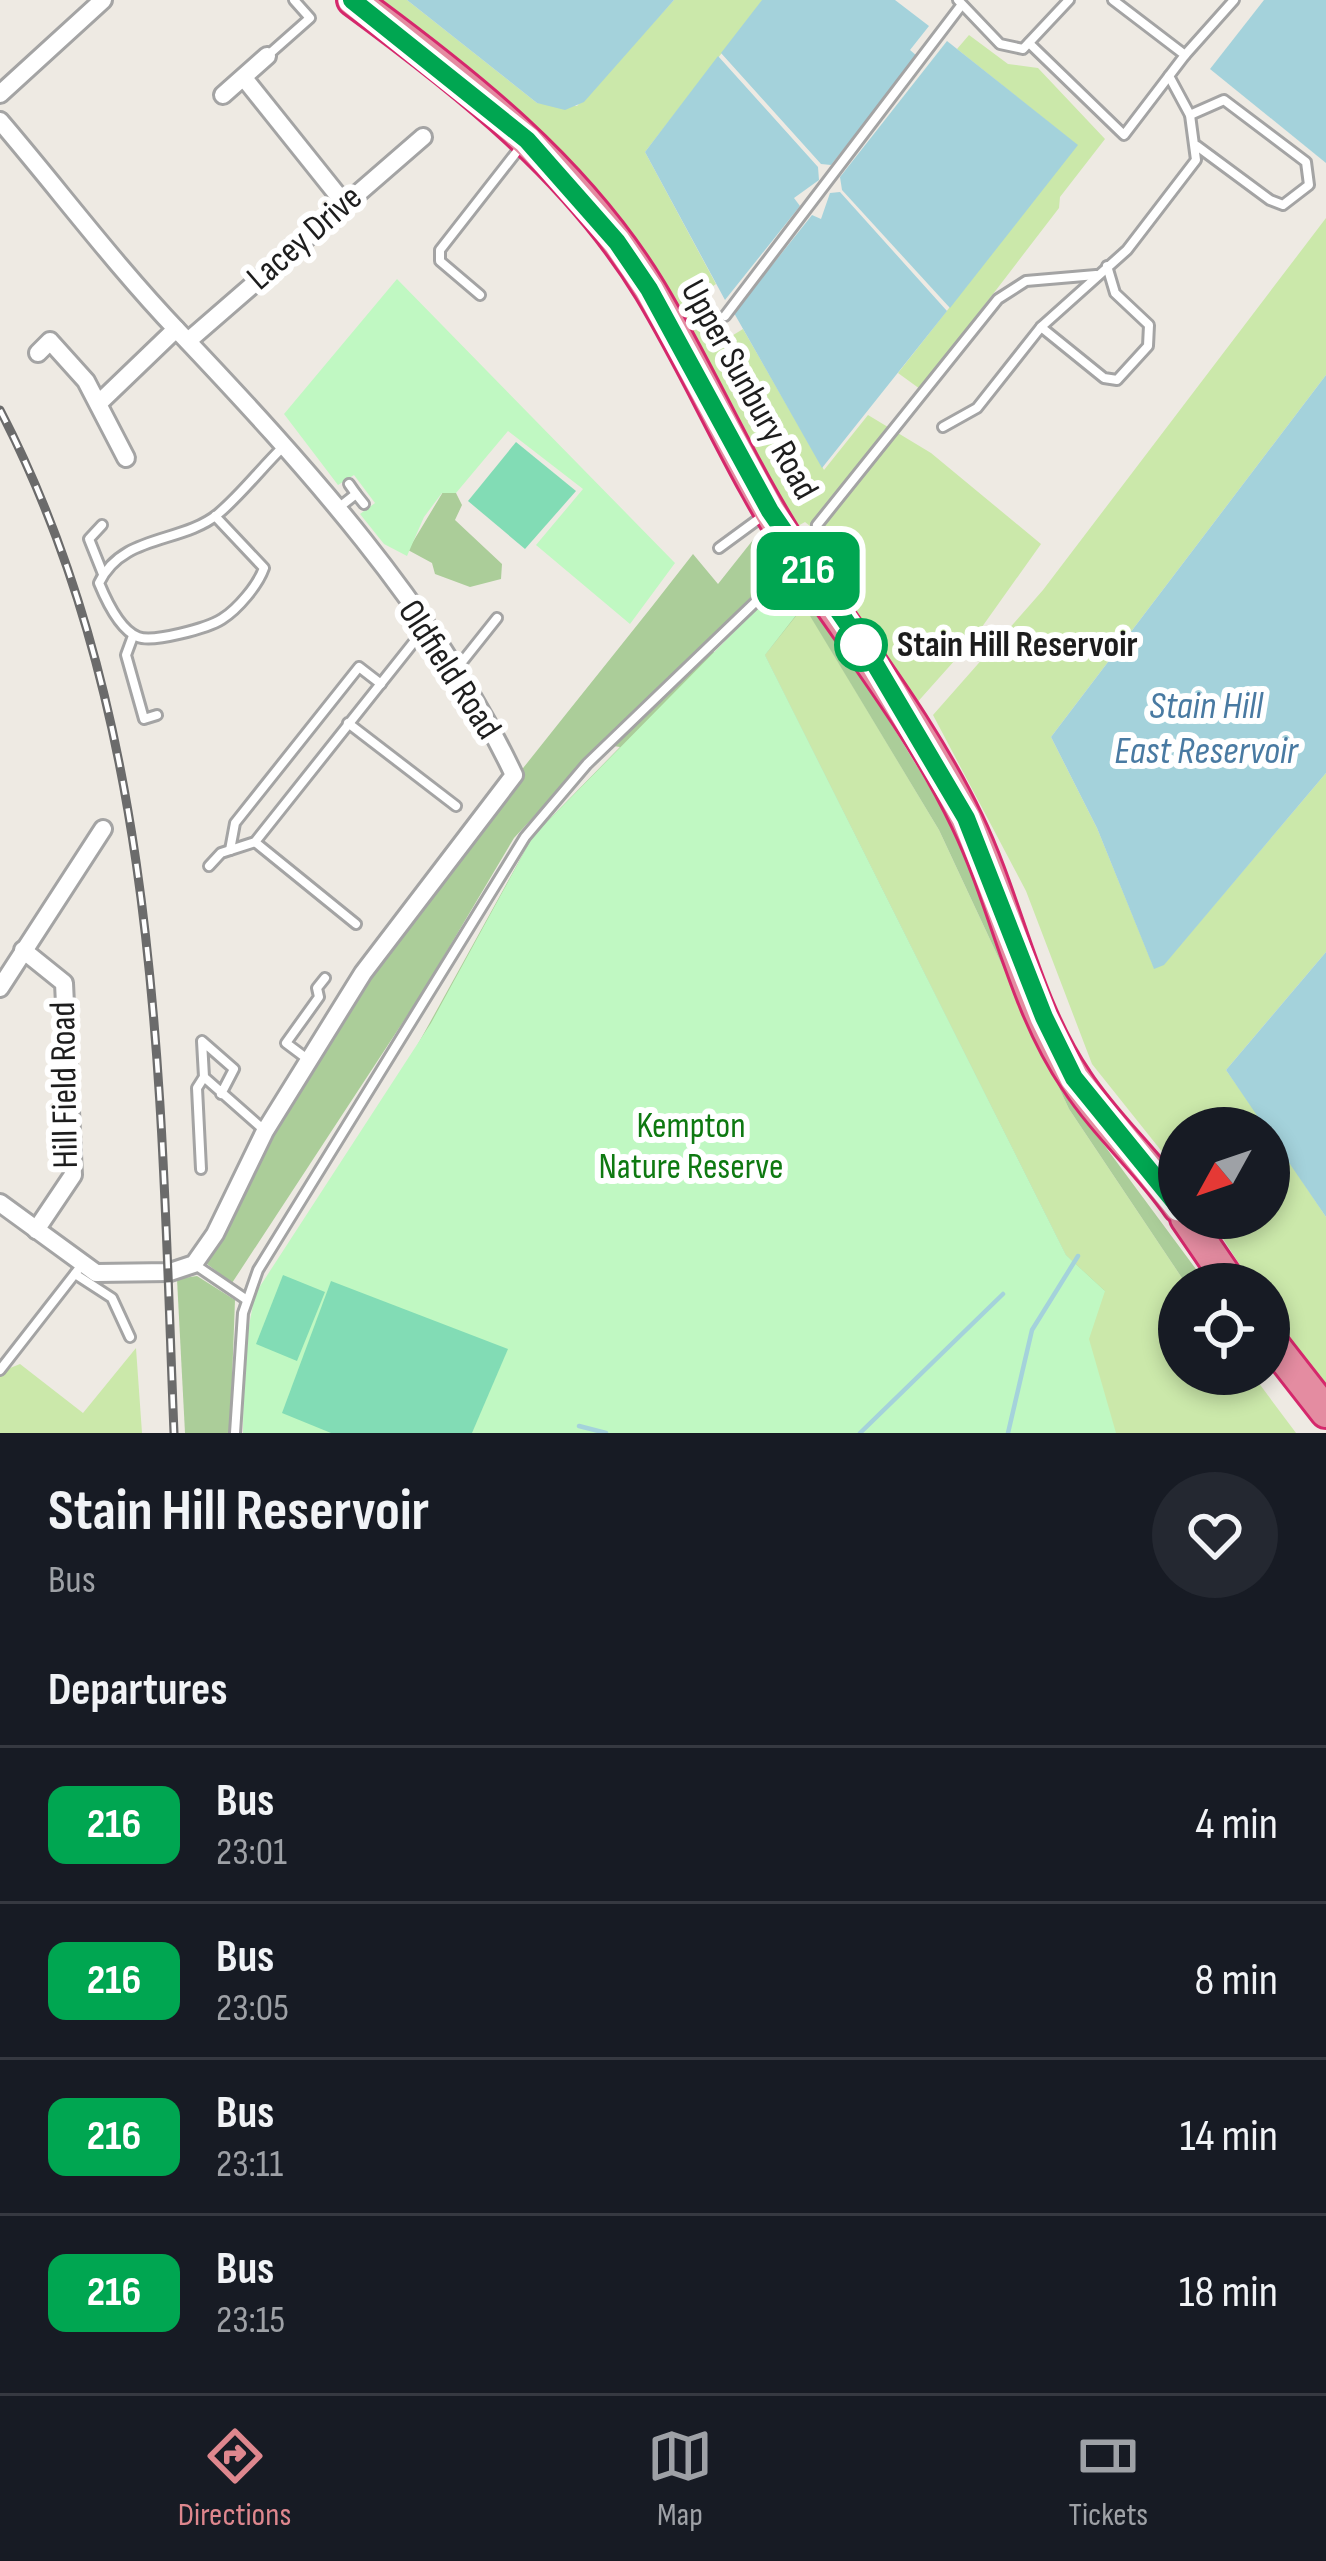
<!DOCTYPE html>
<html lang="en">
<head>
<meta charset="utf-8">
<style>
	body { margin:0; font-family:"Sofia Sans Condensed",sans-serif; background:#242831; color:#f1f3f6; height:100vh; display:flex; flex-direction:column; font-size:45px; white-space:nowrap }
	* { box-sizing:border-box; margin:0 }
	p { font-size:39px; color:#9ea1a6 }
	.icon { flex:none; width:66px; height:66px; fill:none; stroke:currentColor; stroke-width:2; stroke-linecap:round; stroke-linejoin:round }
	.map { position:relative; height:1433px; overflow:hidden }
	.sheet { display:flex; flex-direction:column; background:#171b24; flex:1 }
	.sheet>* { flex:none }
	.badge { padding:0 24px; border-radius:18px; font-size:42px; line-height:78px }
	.needle { width:78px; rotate:230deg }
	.buttons { position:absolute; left:1158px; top:1107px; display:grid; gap:24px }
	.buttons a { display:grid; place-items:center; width:132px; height:132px; border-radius:50%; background:#171b24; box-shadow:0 6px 18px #0003; font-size:60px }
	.map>.badge { position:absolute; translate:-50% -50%; box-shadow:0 0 0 6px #fff }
	h2 { padding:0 48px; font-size:45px; line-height:108px }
	.round { display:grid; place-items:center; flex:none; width:126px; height:126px; border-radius:63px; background:#242831 }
	.overview { display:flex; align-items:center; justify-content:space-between; height:204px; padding:0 48px }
	h1 { font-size:57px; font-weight:700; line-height:90px }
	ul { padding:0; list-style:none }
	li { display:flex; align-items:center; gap:36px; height:156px; padding:0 48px; border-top:3px solid #363941 }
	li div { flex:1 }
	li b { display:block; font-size:45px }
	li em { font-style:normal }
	li .badge { min-width:132px; font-weight:700; text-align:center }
	.tabs { display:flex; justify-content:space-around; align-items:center; height:168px; border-top:3px solid #363941; background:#171b24; font-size:33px; color:#9ea1a6 }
	.tabs a { display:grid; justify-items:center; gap:6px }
	.tabs .current { color:#de878e }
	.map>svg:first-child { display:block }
	.grass { fill:#cbe8aa }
	.forest { fill:#abcd99 }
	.park { fill:#c0f8c2 }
	.pitch { fill:#82dcb5 }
	.water { fill:#a4d2db }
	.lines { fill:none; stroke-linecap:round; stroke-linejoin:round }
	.stream { stroke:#a4d2db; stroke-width:4.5 }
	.lane-casing { stroke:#a4a4a4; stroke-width:14 }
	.street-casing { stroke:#a4a4a4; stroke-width:22 }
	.highway-casing { stroke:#d5286c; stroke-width:36 }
	.lane { stroke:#fff; stroke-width:8 }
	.street { stroke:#fff; stroke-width:16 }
	.highway { stroke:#e48ca1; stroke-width:30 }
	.rail-casing { stroke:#6b6b6b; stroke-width:9 }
	.rail { stroke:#fff; stroke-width:4.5; stroke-dasharray:14; stroke-linecap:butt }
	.line-casing { stroke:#fff; stroke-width:27 }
	.line { stroke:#00a651; stroke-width:18 }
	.stop-dot { fill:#fff; stroke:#00a651; stroke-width:6 }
	.labels { text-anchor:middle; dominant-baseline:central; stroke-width:12; stroke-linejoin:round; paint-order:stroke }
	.street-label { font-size:36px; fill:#1d1d1d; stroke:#fff }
	.stop-label { font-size:36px; font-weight:bold; fill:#1d1d1d; stroke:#fff; text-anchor:start }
	.park-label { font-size:36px; fill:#0e7911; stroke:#fff }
	.water-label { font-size:39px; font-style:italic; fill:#497aa2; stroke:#fff }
</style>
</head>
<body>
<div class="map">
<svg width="1326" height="1433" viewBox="0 0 1326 1433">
	<rect width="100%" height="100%" fill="#eeeae3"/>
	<!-- grass -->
	<g class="grass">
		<path d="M380 0H407L537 103 577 106 674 0H763L645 152 716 284 700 295 725 340 743 329 824 470 868 415 931 453 1041 544 972 641 914 706 809 551 820 534 805 522 796 527C737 419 685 296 605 202 540 126 459 60 380 0Z"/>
		<polygon points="969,35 1008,64 1038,68 1105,139 1060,197 1059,208 920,389 898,373 1077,145 957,49"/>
		<polygon points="1326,218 1326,375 1051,737 1097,828 1154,968 1164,964 1326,773 1326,952 1226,1070 1267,1128 1179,1128 1179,1173 1092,1064 1026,891 933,715 1043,590"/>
		<polygon points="804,605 939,830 1069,1109 1186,1284 1179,1284 1179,1374 1252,1374 1296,1433 1029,1433 1104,1291 1066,1255 765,655"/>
		<polygon points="1269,1131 1326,1217 1326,1399 1269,1311 1269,1284 1252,1284 1210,1218 1269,1218"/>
		<polygon points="136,1348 142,1433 0,1433 0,1372 20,1364 83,1413"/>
	</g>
	<!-- forest -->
	<g class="forest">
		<polygon points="443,492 456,493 462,505 455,520 502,564 501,579 470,587 435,574 432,563 408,550"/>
		<path d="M764 526 785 562 709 640 714 653 794 571 804 605 824 614 951 822 1043 1045 1076 1107 1207 1284H1186L1069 1109 939 830 804 606 765 655 1066 1255 1105 1291 418 1044 533 836 620 747 601 744 514 838 422 993 232 1283 207 1264C318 999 519 779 693 554L718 584Z"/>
		<polygon points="197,1276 235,1300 230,1433 185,1433 177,1279"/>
	</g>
	<!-- park -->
	<g class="park">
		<polygon points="397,279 675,563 630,624 536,545 583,489 508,431 456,493 442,493 424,517 407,556 384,544 360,514 375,503 354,475 338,485 284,414"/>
		<polygon points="794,571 804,605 765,655 1066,1255 1105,1291 1089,1339 1116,1433 243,1433 244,1352 255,1294 431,1023 533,836"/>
	</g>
	<!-- pitch -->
	<g class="pitch">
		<polygon points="516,442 576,491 525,549 468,501"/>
		<polygon points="283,1275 325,1292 297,1361 256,1344"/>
		<polygon points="331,1281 508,1349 472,1433 331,1433 282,1413"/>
	</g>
	<!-- water -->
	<g class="water">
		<polygon points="407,0 674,0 584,102 565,110 537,103"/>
		<polygon points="762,0 895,0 929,26 910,50 917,56 831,165 821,164 721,53"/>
		<polygon points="1264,0 1326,0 1326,163 1210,69"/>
		<polygon points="947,41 1078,145 950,308 842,190 840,177"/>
		<polygon points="718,56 818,167 819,180 794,198 800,206 725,300 645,152"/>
		<polygon points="840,192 947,311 822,468 734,313 812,215 821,219 830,193"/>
		<polygon points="1326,375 1326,773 1164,965 1154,969 1097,828 1051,737"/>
		<polygon points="1326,952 1326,1217 1226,1070"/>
	</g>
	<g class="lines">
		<!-- stream -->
		<g class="stream">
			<polyline points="579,1426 606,1433"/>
			<polyline points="860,1433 1003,1294"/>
			<polyline points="1008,1433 1032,1330 1078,1256"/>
		</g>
		<!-- lane casing -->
		<g class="lane-casing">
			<g id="lane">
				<polyline points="958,0 1000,44 1023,49 1069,0"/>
				<polyline points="1029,43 1124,135 1169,76"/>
				<polyline points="1185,55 1234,0"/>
				<polyline points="267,56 310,18 294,0"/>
				<polyline points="1190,115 1224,100 1306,162 1309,185 1283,205 1270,200 1197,146"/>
				<polyline points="480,295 440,261 440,250 522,145"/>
				<polyline points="725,316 960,7"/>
				<polyline points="1041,327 1104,378 1117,380 1148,346 1149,325 1115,293 1107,266"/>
				<polyline points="943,427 977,408 1041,327 1127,250 1196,160 1190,115 1169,76 1185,55 1113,0"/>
				<polyline points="349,484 356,494"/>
				<polyline points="337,509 356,494 364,504"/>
				<path d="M215 516 264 568C258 585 238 609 222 619 208 628 153 643 138 637 120 630 106 600 99 583 122 534 181 544 218 514 242 494 262 467 284 446"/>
				<polyline points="102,525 89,539 103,574"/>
				<polyline points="817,525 998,299 1026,281 1096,275"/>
				<polyline points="719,548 764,515"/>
				<polyline points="133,636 126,655 144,719 157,715"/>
				<polyline points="458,667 497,618"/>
				<polyline points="348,723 456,806"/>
				<polyline points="255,842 356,924"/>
				<polyline points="230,850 235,823 359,667 381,684"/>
				<polyline points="209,866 221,853 255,842 425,628"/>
				<polyline points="306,1058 286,1043 319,997 317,988 325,978"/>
				<polyline points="221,1094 234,1069 202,1041 204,1077 264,1130"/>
				<polyline points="201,1169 197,1088 204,1077"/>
				<polyline points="194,1264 247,1300"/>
				<polyline points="75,1274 112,1298 130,1337"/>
				<polyline points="0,1370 81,1266"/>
				<polyline points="235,1433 243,1313 258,1270 525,837 587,764 796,563"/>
			</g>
		</g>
		<!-- street casing -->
		<g class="street-casing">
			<g id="street">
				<polyline points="244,78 344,203"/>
				<polyline points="0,94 103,0"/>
				<polyline points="223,95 267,56"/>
				<path d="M0 121C59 190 115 265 178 331 304 464 435 608 514 775L363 973 265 1131 215 1234 194 1264 170 1272 96 1273 0 1203"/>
				<polyline points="188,341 423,137"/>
				<polyline points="38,353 50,341 86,381 126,458"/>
				<polyline points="99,403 176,329"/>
				<polyline points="23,950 64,983 73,1175 36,1230"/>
				<polyline points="0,988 103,829"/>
			</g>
		</g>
		<!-- highway casing -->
		<g class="highway-casing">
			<g id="highway">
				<path d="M353 0C465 82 577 170 650 290 703 378 743 475 800 560 857 646 922 727 967 821 1007 904 1024 1004 1076 1080 1106 1126 1148 1162 1179 1207"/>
				<polyline points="1186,1218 1231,1284"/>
				<polyline points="1269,1339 1326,1412"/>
			</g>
		</g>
		<!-- lane -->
		<use href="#lane" class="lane"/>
		<!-- street -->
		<use href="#street" class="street"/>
		<!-- highway -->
		<use href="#highway" class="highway"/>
		<!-- rail casing -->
		<g class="rail-casing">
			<path id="rail" d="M0 410C162 723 160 1089 174 1433"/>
		</g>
		<!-- rail -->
		<use href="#rail" class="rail"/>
	</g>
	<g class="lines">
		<!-- line casing -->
		<g class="line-casing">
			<polyline id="line" points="352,0 527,140 617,242 649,289 770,511 875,664 966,818 1044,1017 1074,1078 1179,1207"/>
		</g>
		<!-- line -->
		<use href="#line" class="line"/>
	</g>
	<!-- markers -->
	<circle class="stop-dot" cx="861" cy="645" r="24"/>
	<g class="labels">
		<!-- street labels -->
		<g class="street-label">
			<text transform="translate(305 238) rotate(-41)">Lacey Drive</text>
			<text transform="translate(749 390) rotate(61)">Upper Sunbury Road</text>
			<text transform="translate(449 670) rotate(57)">Oldfield Road</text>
			<text transform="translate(65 1085) rotate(-91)">Hill Field Road</text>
		</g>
		<!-- stop labels -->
		<g class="stop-label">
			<text x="897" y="645">Stain Hill Reservoir</text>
		</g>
		<!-- park labels -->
		<g class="park-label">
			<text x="691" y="1126">Kempton<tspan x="691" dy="41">Nature Reserve</tspan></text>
		</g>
		<!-- water labels -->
		<g class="water-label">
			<text x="1206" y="706">Stain Hill<tspan x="1206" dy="45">East Reservoir</tspan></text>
		</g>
	</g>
</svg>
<div class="buttons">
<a><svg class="needle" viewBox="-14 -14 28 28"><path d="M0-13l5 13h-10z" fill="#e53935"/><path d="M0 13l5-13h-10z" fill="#9ea1a6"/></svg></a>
<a><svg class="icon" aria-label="locate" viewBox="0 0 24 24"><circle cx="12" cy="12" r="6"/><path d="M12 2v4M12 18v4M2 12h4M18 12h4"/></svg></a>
</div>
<b class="badge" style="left:808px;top:571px;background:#00a651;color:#fff">216</b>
</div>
<section class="sheet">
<div class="overview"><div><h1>Stain Hill Reservoir</h1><p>Bus</p></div><a class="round"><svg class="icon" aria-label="heart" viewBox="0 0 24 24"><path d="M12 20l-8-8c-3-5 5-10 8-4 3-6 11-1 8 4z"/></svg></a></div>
<h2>Departures</h2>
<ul>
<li><span class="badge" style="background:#00a651;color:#fff">216</span><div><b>Bus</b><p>23:01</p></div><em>4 min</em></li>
<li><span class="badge" style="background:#00a651;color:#fff">216</span><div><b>Bus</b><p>23:05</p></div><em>8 min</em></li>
<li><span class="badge" style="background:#00a651;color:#fff">216</span><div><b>Bus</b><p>23:11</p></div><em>14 min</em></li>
<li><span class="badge" style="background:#00a651;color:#fff">216</span><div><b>Bus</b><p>23:15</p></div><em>18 min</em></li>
</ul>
</section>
<nav class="tabs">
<a class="current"><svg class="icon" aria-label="directions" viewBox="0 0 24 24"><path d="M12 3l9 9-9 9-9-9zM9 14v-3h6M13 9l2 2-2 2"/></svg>Directions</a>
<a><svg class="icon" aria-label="map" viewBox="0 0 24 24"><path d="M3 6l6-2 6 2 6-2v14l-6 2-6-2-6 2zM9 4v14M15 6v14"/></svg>Map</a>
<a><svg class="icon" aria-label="tickets" viewBox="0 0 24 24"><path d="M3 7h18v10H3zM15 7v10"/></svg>Tickets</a>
</nav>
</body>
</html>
